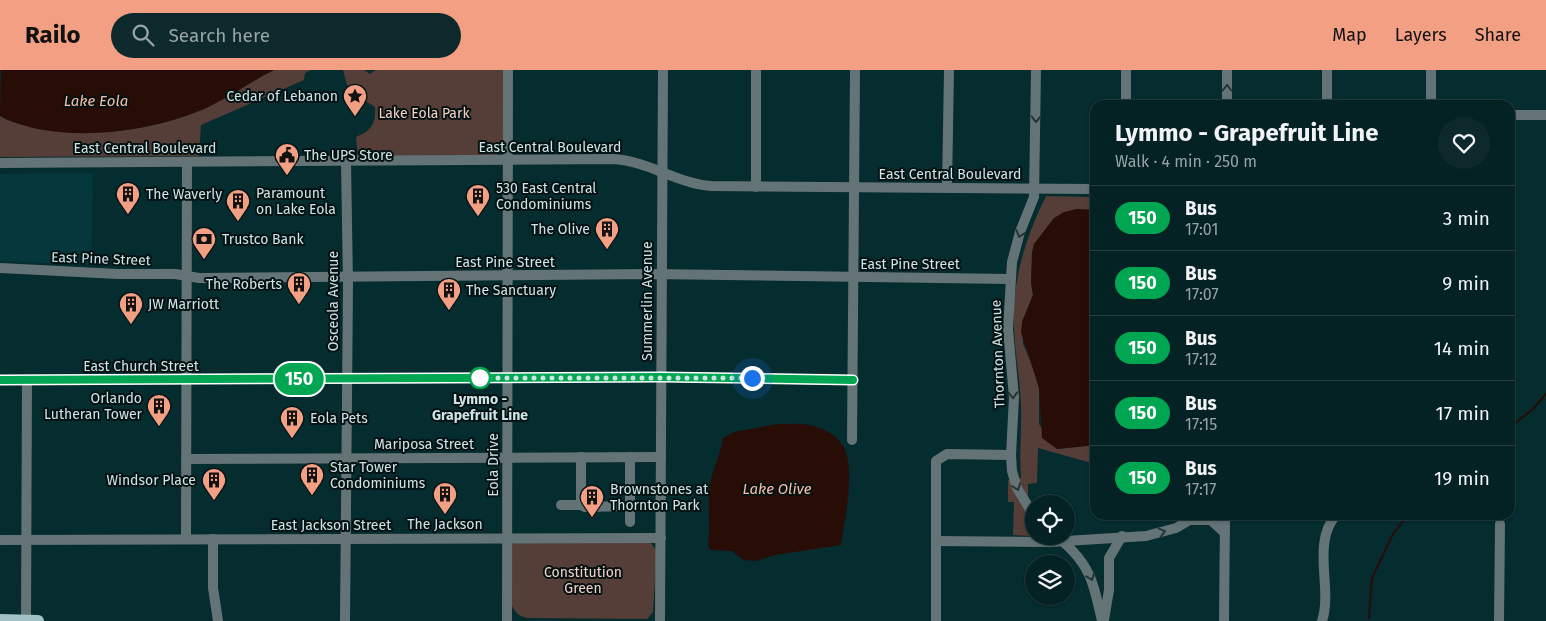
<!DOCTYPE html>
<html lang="en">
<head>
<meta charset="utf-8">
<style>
	body { margin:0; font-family:"Fira Sans",sans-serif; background:#0d292b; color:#f1f3f6; height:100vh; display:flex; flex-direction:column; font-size:19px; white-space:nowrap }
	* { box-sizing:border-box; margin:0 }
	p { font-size:16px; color:#97a3a6 }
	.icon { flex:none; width:28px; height:28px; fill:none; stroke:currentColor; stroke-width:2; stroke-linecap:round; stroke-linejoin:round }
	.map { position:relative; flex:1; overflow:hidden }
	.drawer { position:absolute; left:1090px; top:30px; width:425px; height:420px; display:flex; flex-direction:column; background:#042123; border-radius:15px; box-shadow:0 1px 4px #0004,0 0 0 1px #253e41 }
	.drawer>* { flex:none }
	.badge { padding:0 10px; border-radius:16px; font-size:18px; line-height:32px }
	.controls { position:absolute; left:1025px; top:425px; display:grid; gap:10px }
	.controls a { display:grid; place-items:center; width:50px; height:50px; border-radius:50%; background:#042123; box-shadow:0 1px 4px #0004,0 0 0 1px #253e41; font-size:25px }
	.you { position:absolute; width:25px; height:25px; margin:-12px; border:4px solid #fff; border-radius:50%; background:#1a73e8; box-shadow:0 0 0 8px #1a73e833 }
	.map>.badge { position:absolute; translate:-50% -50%; box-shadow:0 0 0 2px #fff }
	.round { display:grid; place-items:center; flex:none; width:52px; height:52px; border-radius:26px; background:#0d292b }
	.overview { display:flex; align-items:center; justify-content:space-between; height:85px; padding:0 25px }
	h1 { font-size:24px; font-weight:700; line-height:38px }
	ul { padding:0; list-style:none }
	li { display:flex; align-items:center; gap:15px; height:65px; padding:0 25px; border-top:1px solid #253e41 }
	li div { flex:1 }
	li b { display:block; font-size:19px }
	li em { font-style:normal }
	li .badge { min-width:55px; font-weight:700; text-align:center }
	header { display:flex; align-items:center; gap:30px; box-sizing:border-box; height:70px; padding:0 25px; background:#f39f84; color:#111 }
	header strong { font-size:24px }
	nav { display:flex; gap:28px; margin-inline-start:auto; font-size:18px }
	.search { width:350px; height:45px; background:#0d292b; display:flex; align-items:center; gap:12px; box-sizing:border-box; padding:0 18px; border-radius:28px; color:#97a3a6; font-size:19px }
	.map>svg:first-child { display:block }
	.built { fill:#04383d }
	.green { fill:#553e37 }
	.water { fill:#280d06 }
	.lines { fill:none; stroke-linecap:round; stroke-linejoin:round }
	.stream { stroke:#280d06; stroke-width:2 }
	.minor { stroke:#647476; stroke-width:10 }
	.major { stroke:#a2c3c6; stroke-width:12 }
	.oneway { stroke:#263436 }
	.line-casing { stroke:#fff; stroke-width:11 }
	.line { stroke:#00a651; stroke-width:8 }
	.walk { stroke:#d0e4e5; stroke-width:5; stroke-dasharray:0 9 }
	.stop-dot { fill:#fff; stroke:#00a651; stroke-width:2.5 }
	.labels { text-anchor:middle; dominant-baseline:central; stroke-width:4; stroke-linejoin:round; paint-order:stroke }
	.poi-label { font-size:14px; fill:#d0e4e5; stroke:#041213; text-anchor:start }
	.park-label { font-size:14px; fill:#f7d0c4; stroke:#041213 }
	.street-label { font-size:14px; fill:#d0e4e5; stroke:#041213 }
	.stop-label { font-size:14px; font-weight:bold; fill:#d0e4e5; stroke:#041213 }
	.water-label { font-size:15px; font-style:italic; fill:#fabca8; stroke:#041213 }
</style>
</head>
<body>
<header>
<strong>Railo</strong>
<div class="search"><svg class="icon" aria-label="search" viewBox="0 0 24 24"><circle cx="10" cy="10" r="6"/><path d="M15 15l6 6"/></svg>Search here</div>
<nav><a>Map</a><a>Layers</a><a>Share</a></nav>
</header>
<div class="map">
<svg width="1546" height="551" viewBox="0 0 1546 551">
	<rect width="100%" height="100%" fill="#052c2f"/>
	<!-- built -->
	<polygon class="built" points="93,103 91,195 0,191 0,104"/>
	<!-- green -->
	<g class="green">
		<path d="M274 0H311L305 3 304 10 201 55 199 86 0 87V46C15 56 34 56 51 59 102 67 157 59 204 39 228 28 250 12 274 0Z"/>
		<path d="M343 0H364L370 4 376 0H504L503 77 497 85 358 87 356 67C371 61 376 54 375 37L359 27 350 25Z"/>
		<path d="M1046 126 1095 127V140L1076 139 1045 162 1034 174 1031 212 1033 225 1022 252 1023 274 1034 299 1039 318V354L1057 379 1095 375V394L1038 378 1037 413 1028 414V447L1032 455 1030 466 1013 465 1014 432H1008V410L1021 408C1019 383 1022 359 1021 335 1020 309 1015 284 1014 258 1012 211 1025 168 1046 126Z"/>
		<path d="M650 472 657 481 653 542 647 549 529 548C520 547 516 544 512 536V474L515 473Z"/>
	</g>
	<!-- water -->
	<g class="water">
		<path d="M1 0H274C250 12 228 28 204 39 147 63 59 75 2 47L0 46Z"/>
		<polygon points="1076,139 1095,140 1095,375 1057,379 1042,368 1039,318 1021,262 1022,252 1033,225 1031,212 1032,182 1034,174 1054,148 1064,142"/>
		<path d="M777 354C791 354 806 352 819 358 828 361 838 367 843 376 856 397 845 450 841 475L775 485 756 491 744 490 732 481 710 480C706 472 710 466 709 457 709 438 707 421 713 402 717 390 721 381 723 368L734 362Z"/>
	</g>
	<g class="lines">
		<!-- stream -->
		<g class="stream">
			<polyline points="1510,357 1533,339 1546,324"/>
			<polyline points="1369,548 1372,508 1393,464 1408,445"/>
		</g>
		<!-- minor -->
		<g class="minor">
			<polyline points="1227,0 1227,35"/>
			<polyline points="1327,0 1327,35"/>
			<polyline points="1431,0 1431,35"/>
			<polyline points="1126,35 1126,0"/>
			<polyline points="1510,45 1546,45"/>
			<path d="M0 93 613 89C648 91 676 113 711 116L1095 119"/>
			<polyline points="756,117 756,0"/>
			<polyline points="947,117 949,0"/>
			<polyline points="0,198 118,204 175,204 199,208 652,204 1010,209"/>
			<polyline points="0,310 661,307 853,310"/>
			<polyline points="852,370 855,0"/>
			<polyline points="581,387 581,435 585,437 630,436 630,387"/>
			<polyline points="186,389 661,387"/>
			<polyline points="561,435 581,435"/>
			<polyline points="630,436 630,452"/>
			<polyline points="1034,446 1017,418 1012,401 1011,385 1014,327 1008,259 1012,192 1020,162 1034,127 1036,0"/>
			<polyline points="1192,450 1211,450 1225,463"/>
			<polyline points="186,469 187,92"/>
			<polyline points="213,469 213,518 218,551"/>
			<polyline points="0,470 661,468"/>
			<path d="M1061 470C1091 495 1094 515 1102 551"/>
			<polyline points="936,471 1050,472 1146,466 1176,458 1198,445"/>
			<polyline points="1104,550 1109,520 1109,488 1122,466"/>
			<polyline points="26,551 27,310"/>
			<polyline points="345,551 348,214 346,91"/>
			<polyline points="507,551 508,0"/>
			<polyline points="660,551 663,0"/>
			<polyline points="936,551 936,391 947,384 1011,385"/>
			<polyline points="1224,551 1225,445"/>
			<path d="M1322 551C1333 518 1311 474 1336 445"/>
			<polyline points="1499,551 1500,454"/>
		</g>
		<!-- major -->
		<polyline class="major" points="0,550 38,551"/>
	</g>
	<!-- one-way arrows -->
	<defs><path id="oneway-chevron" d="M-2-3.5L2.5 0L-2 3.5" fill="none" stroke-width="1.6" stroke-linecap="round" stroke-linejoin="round" transform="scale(1.25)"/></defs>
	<g class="oneway">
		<use href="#oneway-chevron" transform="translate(1227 18) rotate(-90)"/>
		<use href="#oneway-chevron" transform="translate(1036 49) rotate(91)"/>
		<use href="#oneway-chevron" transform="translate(1020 164) rotate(109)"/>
		<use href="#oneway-chevron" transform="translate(1013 325) rotate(88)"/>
		<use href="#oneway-chevron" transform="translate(1017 417) rotate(70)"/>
		<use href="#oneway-chevron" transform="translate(1162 462) rotate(-15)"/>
		<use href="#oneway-chevron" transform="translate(1091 507) rotate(68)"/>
	</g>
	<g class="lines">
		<!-- line casing -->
		<g class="line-casing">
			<polyline id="line" points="0,310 662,307 853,310"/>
		</g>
		<!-- line -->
		<use href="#line" class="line"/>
		<!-- walk -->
		<polyline class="walk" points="480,308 752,308"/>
	</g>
	<!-- icons -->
	<defs>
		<g id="sight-pin" transform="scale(1.25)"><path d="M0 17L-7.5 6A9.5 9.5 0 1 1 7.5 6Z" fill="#f39f84" stroke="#041213"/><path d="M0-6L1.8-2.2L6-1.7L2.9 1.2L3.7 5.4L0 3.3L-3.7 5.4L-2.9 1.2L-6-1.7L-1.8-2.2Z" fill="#111"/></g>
		<g id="civic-pin" transform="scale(1.25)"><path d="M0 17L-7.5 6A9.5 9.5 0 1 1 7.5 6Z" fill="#f39f84" stroke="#041213"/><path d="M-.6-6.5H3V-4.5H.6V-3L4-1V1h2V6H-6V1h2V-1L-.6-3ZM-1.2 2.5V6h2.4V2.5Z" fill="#111"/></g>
		<g id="building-pin" transform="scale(1.25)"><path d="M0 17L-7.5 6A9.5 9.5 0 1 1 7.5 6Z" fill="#f39f84" stroke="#041213"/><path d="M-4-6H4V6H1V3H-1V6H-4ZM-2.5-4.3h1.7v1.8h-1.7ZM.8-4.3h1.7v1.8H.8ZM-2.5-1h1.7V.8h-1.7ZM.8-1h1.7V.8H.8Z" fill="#111"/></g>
		<g id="bank-pin" transform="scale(1.25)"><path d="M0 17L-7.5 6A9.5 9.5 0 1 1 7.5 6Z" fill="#f39f84" stroke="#041213"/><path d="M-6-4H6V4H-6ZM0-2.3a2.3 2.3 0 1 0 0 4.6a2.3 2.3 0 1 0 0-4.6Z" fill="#111"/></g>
	</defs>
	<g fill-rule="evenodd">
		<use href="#sight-pin" x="355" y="26"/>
		<use href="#civic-pin" x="287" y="85"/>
		<use href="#building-pin" x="128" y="124"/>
		<use href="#building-pin" x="478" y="126"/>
		<use href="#building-pin" x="238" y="131"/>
		<use href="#building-pin" x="607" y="159"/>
		<use href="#bank-pin" x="204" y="169"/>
		<use href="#building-pin" x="299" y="214"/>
		<use href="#building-pin" x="449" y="220"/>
		<use href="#building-pin" x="131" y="234"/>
		<use href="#building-pin" x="159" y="336"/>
		<use href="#building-pin" x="292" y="348"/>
		<use href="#building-pin" x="312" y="405"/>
		<use href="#building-pin" x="214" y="410"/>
		<use href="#building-pin" x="445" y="424"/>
		<use href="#building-pin" x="592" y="427"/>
	</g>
	<!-- markers -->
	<circle class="stop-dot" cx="480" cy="308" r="10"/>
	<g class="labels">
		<!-- poi labels -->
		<g class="poi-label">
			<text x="338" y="26" text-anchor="end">Cedar of Lebanon</text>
			<text x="304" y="85">The UPS Store</text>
			<text x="496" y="118">530 East Central<tspan x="496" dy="16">Condominiums</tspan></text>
			<text x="256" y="123">Paramount<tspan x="256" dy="16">on Lake Eola</tspan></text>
			<text x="146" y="124">The Waverly</text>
			<text x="590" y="159" text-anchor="end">The Olive</text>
			<text x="222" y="169">Trustco Bank</text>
			<text x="282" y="214" text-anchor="end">The Roberts</text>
			<text x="466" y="220">The Sanctuary</text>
			<text x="148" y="234">JW Marriott</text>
			<text x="142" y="328" text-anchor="end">Orlando<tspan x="142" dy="16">Lutheran Tower</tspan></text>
			<text x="310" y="348">Eola Pets</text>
			<text x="330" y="397">Star Tower<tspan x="330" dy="16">Condominiums</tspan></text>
			<text x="196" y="410" text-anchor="end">Windsor Place</text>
			<text x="610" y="419">Brownstones at<tspan x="610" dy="16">Thornton Park</tspan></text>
			<text x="445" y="454" text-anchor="middle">The Jackson</text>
		</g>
		<!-- park labels -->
		<g class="park-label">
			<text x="424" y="43">Lake Eola Park</text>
			<text x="583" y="502">Constitution<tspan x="583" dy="16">Green</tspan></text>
		</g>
		<!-- street labels -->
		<g class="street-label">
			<text x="550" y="77">East Central Boulevard</text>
			<text x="145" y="78">East Central Boulevard</text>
			<text x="950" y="104">East Central Boulevard</text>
			<text transform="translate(101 189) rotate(2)">East Pine Street</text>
			<text x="505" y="192">East Pine Street</text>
			<text x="910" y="194">East Pine Street</text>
			<text transform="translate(333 231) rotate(-90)">Osceola Avenue</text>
			<text transform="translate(647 231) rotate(-90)">Summerlin Avenue</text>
			<text transform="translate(998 284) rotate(-92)">Thornton Avenue</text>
			<text x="141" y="296">East Church Street</text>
			<text x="424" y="374">Mariposa Street</text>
			<text transform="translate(493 395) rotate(-90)">Eola Drive</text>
			<text x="331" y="455">East Jackson Street</text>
		</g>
		<!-- stop labels -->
		<g class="stop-label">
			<text x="480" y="329">Lymmo -<tspan x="480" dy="16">Grapefruit Line</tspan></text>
		</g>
		<!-- water labels -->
		<g class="water-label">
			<text x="96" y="31">Lake Eola</text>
			<text x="777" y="419">Lake Olive</text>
		</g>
	</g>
</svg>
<div class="controls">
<a><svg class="icon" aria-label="locate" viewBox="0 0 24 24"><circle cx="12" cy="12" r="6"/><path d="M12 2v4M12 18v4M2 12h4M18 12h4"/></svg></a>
<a><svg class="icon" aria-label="layers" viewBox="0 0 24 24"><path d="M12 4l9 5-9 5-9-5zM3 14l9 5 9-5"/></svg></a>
</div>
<div class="you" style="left:752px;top:308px"></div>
<b class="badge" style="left:299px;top:309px;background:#00a651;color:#fff">150</b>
<section class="drawer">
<div class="overview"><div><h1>Lymmo - Grapefruit Line</h1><p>Walk · 4 min · 250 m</p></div><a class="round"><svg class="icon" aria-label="heart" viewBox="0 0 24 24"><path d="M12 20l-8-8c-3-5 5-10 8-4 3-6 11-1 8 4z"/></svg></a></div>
<ul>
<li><span class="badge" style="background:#00a651;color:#fff">150</span><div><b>Bus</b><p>17:01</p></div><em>3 min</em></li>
<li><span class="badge" style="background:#00a651;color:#fff">150</span><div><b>Bus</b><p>17:07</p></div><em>9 min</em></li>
<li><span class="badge" style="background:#00a651;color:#fff">150</span><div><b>Bus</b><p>17:12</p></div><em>14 min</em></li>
<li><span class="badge" style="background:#00a651;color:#fff">150</span><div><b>Bus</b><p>17:15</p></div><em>17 min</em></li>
<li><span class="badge" style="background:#00a651;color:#fff">150</span><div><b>Bus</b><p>17:17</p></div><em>19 min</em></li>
</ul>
</section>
</div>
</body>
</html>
